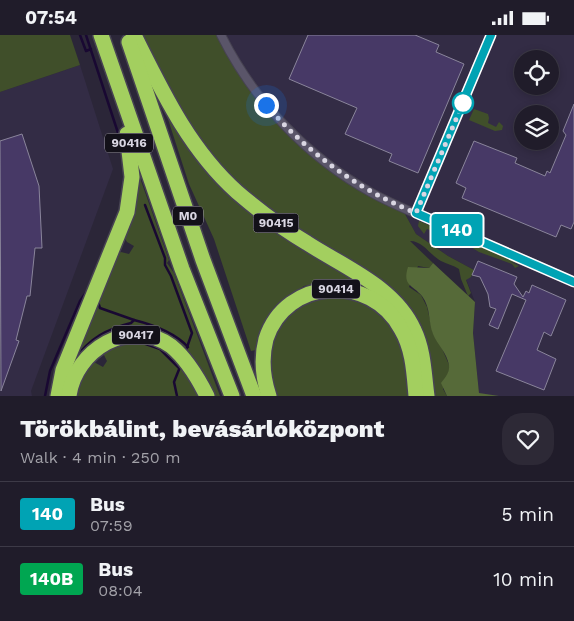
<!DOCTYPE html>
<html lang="en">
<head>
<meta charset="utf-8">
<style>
	body { margin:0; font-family:"Work Sans",sans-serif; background:#2d2936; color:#f1f3f6; height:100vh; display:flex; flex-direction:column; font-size:19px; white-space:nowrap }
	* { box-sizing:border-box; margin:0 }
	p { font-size:16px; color:#a2a1a8 }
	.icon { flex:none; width:28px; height:28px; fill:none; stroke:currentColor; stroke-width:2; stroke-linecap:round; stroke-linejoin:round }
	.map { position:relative; height:361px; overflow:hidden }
	.sheet { display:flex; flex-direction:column; background:#201c2a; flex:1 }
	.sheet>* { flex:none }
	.badge { padding:0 10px; border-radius:4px; font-size:18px; line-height:32px }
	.buttons { position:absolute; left:514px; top:15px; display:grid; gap:10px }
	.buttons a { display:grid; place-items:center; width:45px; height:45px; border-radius:50%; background:#201c2a; box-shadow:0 2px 8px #0003,0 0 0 1px #3d3a47; font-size:25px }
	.you { position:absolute; width:25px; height:25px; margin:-12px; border:4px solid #fff; border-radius:50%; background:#1a73e8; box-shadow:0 0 0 8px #1a73e833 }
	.map>.badge { position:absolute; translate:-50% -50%; box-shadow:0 0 0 2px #fff }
	.round { display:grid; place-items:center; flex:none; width:52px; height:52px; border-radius:20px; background:#2d2936 }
	.headline { display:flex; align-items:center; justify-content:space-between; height:85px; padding:0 20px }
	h1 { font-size:24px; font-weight:800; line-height:38px }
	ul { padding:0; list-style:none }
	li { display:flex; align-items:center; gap:15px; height:65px; padding:0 20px; border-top:1px solid #3d3a47 }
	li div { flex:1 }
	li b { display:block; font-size:19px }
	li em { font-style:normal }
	li .badge { min-width:55px; font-weight:700; text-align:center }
	.status { display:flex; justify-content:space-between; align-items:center; height:35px; padding:0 25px; background:#201c2a; direction:ltr }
	.status svg { height:14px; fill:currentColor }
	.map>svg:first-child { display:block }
	.built { fill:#332c45; fill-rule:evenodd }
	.green { fill:#404f2a }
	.forest { fill:#566a39 }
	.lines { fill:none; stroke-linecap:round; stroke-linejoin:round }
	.stream { stroke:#190832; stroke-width:2.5 }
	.building { fill:#473966; stroke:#8a859b }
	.street-casing { stroke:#474352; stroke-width:10 }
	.highway-casing { stroke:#474352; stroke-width:18 }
	.street { stroke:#5a5569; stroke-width:8 }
	.highway { stroke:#a3cf5f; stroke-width:15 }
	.line-casing { stroke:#fff; stroke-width:11 }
	.line { stroke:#00a3b4; stroke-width:8 }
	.walk { stroke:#d9d6e2; stroke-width:5; stroke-dasharray:0 9 }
	.stop-dot { fill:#fff; stroke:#00a3b4; stroke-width:2.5 }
	.labels { text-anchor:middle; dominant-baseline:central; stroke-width:4; stroke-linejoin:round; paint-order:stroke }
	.shield { fill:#131119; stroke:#9e9ba6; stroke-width:1 }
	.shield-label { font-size:12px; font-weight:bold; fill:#d9d6e2 }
</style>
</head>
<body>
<div class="status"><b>07:54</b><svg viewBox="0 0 49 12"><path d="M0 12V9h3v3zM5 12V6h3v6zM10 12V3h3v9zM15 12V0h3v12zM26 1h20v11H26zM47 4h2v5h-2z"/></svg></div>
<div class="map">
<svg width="574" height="361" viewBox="0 0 574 361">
	<rect width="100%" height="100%" fill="#2b2638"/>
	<!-- built -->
	<g class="built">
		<path d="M217 0H574V361H486L479 358 473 298 475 267 466 244 474 235 448 221 416 199 405 179 343 145 298 109 271 81 254 60 237 36ZM522 24H550V51H522ZM522 79H550V106H522Z"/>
		<polygon points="80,30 113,134 31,356 32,361 0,361 0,57"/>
	</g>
	<!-- green -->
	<g class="green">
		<polygon points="0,0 70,0 80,30 0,57"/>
		<path d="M141 0H217L237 36 254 60 271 81 298 109 343 145 405 179 416 199 448 221 474 235 471 242 466 245 471 258 468 261 461 244 459 234C453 230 447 229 441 226 430 220 423 206 410 206L433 228 429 233 418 231 409 252 421 260 427 272 433 298 440 309 450 332 443 354 447 361H436L434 359 410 278 256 166 215 127 185 91Z"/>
		<polygon points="474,74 488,79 489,83 488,88 496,92 499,87 503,91 502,95 495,96 469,85"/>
		<path d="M166 78C195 119 232 167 274 196 295 210 346 232 360 251L322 248 304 251 279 269 263 292 256 315 251 316 214 204 189 149Z"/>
		<polygon points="139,143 140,143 169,225 167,228 174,238 220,361 214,361 194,326 123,294 109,298 91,308 72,332 117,219 121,217 129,219 134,211 127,207 124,202"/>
		<polygon points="419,186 518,226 519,229 509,226 519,231 515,233 512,229 479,217 471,212 451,211 451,204 427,194 424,199 418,191"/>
		<path d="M323 260C331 261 342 260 350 262 397 275 408 318 409 361H278L270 339 272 302 291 275Z"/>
		<polygon points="122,306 159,309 173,319 201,361 76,361 81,341 92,326 103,332 107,326 102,316"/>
	</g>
	<!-- forest -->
	<path class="forest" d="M433 228 475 267 473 298 479 358 499 361H447L441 348C445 343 450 337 449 330 447 318 437 309 433 299 428 286 431 273 422 261 413 250 402 251 408 232L429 233Z"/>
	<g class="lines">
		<!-- stream -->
		<g class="stream">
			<polyline points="80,0 86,16 91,14"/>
			<polyline points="86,0 120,104"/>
			<polyline points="145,170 165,223 165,230 171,241 192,298 186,315"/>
			<polyline points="98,267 100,273 134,285"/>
			<polyline points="140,307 160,314 179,333"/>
			<path d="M75 324C90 303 107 294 131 288L134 285C154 290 174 297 188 312"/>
			<polyline points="45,361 50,336 80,266 87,256"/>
			<polyline points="177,361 174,347 180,332"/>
		</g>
	</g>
	<!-- building -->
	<g class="building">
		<polygon points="308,0 415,0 439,10 436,17 464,29 418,138 389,126 392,119 345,99 357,73 289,44"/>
		<polygon points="574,69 574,187 571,194 561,190 556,202 462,163 466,153 456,148 474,106 517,123 515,128 545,141 547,136 550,138 566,100 563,96"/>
		<polygon points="22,99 39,151 42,213 35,213 30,261 27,261 16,305 19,306 1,356 0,106"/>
		<polygon points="478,226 517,242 514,249 523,262 526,256 529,258 532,250 566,265 551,301 544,297 537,315 556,324 544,355 496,336 526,265 512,259 498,294 489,290 496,274 490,272 488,259 480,242 472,240"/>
	</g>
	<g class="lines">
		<!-- street casing -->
		<g class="street-casing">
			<g id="street">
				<path d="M221 0C254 66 307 122 372 158 403 175 437 187 469 201 504 216 539 231 574 247"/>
				<polyline points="416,178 491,0"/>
			</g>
		</g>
		<!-- highway casing -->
		<g class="highway-casing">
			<g id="highway">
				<polyline points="101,0 182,234 232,361"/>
				<path d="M134 0C162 56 189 114 237 157 259 176 282 193 307 208 344 232 395 252 414 295 424 316 424 339 427 361"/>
				<polyline points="129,7 203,225 254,361"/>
				<polyline points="58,361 63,335 127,177 132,142 127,99"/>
				<path d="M69 361C75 315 130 281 171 311 187 324 198 343 207 361"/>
				<path d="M269 361C263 343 261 323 266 304 286 242 371 238 401 294 413 314 414 338 416 361"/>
			</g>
		</g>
		<!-- street -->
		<use href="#street" class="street"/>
		<!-- highway -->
		<use href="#highway" class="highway"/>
	</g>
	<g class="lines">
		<!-- line casing -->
		<g class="line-casing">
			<polyline id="line" points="491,0 416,178 574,247"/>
		</g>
		<!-- line -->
		<use href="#line" class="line"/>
		<!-- walk -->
		<path class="walk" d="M266 70C308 118 357 154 416 178L463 68"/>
	</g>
	<!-- markers -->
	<circle class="stop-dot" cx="463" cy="68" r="10"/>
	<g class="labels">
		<!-- shield labels -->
		<g class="shield">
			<rect x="105" y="98.5" width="48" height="19" rx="4"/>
			<rect x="173" y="171.5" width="30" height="19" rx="4"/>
			<rect x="253.5" y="178.5" width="45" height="19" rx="4"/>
			<rect x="312" y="244.5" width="48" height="19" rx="4"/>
			<rect x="112" y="290.5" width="48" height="19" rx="4"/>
		</g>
		<g class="shield-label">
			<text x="129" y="108">90416</text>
			<text x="188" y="181">M0</text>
			<text x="276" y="188">90415</text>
			<text x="336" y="254">90414</text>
			<text x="136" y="300">90417</text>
		</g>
	</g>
</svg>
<div class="buttons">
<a><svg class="icon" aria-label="locate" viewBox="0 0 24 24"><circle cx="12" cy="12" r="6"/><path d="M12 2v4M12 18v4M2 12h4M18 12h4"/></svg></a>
<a><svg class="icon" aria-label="layers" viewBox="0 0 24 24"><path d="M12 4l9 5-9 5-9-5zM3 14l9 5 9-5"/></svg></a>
</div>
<div class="you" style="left:266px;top:70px"></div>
<b class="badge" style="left:457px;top:195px;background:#00a3b4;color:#fff">140</b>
</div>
<section class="sheet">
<div class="headline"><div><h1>Törökbálint, bevásárlóközpont</h1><p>Walk · 4 min · 250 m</p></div><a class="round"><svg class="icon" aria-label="heart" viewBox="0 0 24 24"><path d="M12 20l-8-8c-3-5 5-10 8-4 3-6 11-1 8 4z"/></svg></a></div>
<ul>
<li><span class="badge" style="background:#00a3b4;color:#fff">140</span><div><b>Bus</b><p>07:59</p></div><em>5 min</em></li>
<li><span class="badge" style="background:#00a651;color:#fff">140B</span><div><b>Bus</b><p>08:04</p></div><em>10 min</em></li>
</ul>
</section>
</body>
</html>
